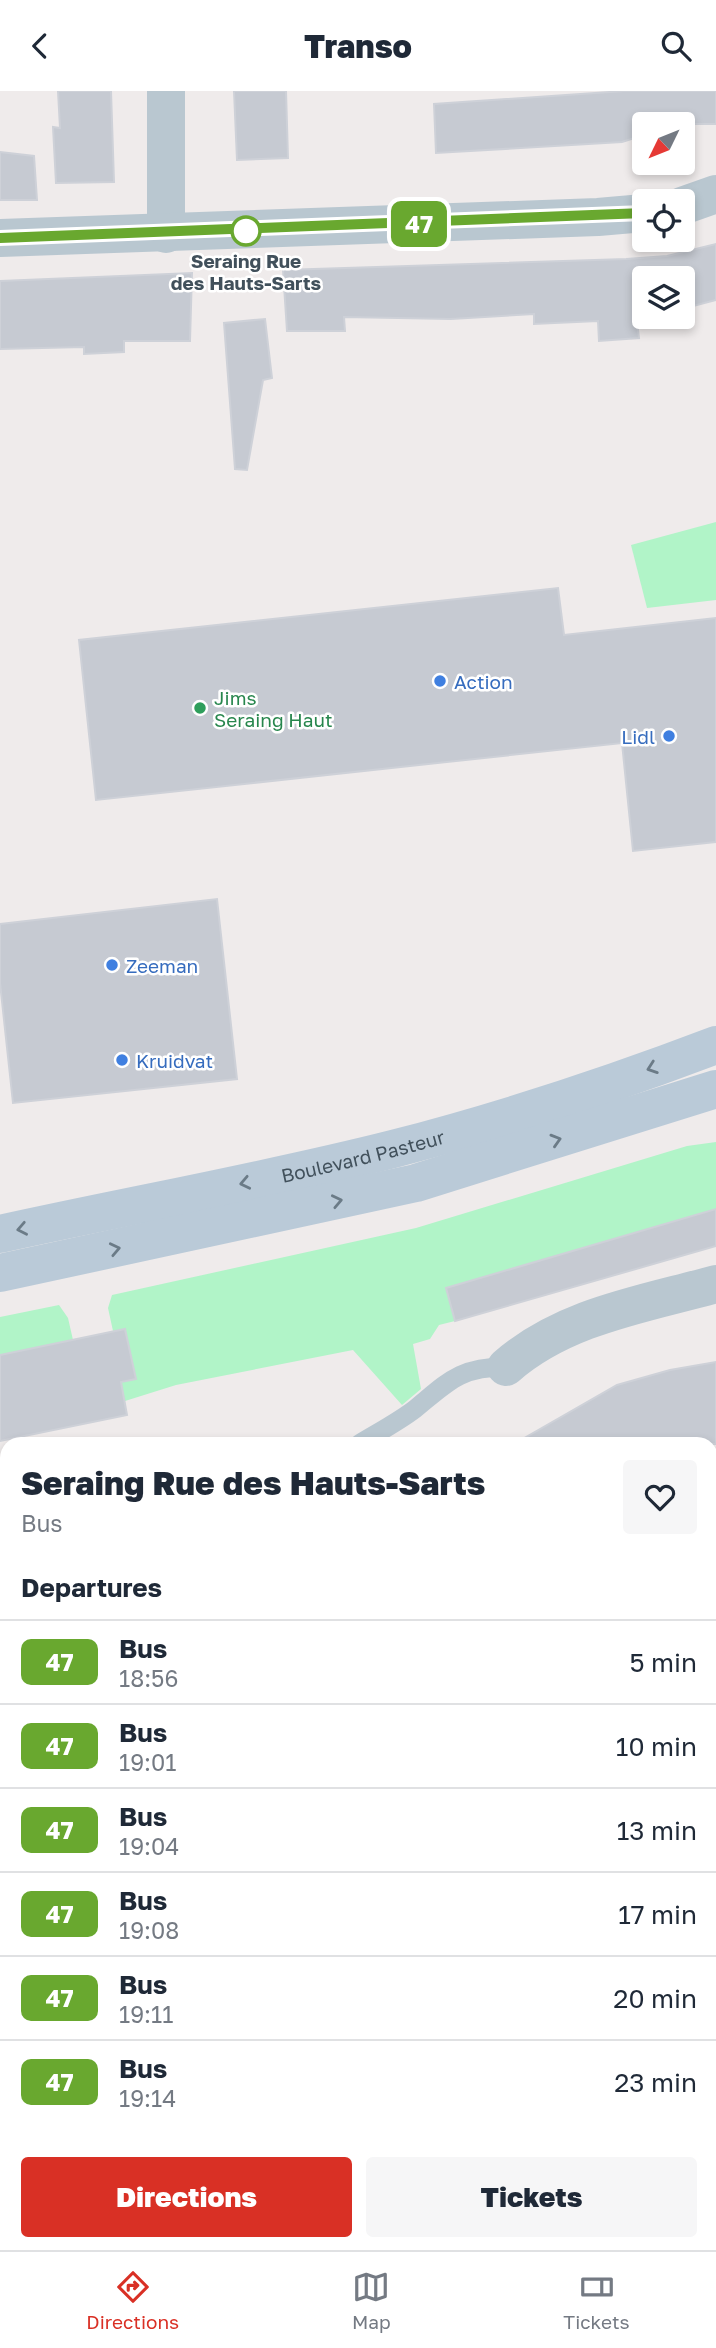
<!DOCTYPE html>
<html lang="en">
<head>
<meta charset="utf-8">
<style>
	body { margin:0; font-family:"Golos Text",sans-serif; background:#f6f6f7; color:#1f2937; height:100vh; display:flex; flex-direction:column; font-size:26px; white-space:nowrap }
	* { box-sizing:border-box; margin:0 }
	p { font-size:23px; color:#747a83 }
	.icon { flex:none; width:38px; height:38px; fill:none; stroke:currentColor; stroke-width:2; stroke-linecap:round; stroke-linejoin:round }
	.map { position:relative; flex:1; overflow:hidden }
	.panel { position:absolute; left:0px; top:1346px; width:718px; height:814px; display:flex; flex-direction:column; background:#fff; border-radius:21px 21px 0 0; box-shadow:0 4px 10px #0003 }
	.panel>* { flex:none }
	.badge { padding:0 14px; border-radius:10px; font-size:24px; line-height:46px }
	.needle { width:46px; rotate:227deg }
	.controls { position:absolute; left:632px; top:21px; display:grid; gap:14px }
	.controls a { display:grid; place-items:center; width:63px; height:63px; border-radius:7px; background:#fff; box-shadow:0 4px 10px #0003; font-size:35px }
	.map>.badge { position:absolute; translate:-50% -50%; box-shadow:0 0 0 4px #fff }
	h2 { padding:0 21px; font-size:26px; line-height:63px }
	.round { display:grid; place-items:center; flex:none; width:74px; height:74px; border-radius:7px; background:#f6f6f7 }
	.overview { display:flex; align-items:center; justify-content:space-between; height:119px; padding:0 21px }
	h1 { font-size:33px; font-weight:800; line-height:52px }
	.primary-button { display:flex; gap:14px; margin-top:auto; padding:14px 21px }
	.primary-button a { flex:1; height:80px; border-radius:7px; background:#d93025; color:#fff; font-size:28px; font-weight:800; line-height:80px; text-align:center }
	.primary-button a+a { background:#f6f6f7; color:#1f2937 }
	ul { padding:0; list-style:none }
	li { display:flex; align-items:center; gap:21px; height:84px; padding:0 21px; border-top:2px solid #e0e1e3 }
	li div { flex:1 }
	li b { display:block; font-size:26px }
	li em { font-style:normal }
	li .badge { min-width:77px; font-weight:700; text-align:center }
	header { display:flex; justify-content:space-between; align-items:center; height:91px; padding:0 21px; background:#fff; font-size:32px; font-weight:800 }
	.tab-bar { display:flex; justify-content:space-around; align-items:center; height:98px; border-top:2px solid #e0e1e3; background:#fff; font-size:19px; color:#747a83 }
	.tab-bar a { display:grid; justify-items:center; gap:4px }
	.tab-bar .on { color:#d93025 }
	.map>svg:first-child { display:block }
	.green { fill:#b1f4c8 }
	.building { fill:#c6cad2; stroke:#ced1d8; stroke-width:2 }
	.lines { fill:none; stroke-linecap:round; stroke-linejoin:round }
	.lane { stroke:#b9c7d0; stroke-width:19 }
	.street { stroke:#b9c7d0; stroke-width:38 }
	.secondary { stroke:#bacad8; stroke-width:38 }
	.oneway { stroke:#6b7b87 }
	.line-casing { stroke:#fff; stroke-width:16 }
	.line { stroke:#69a82f; stroke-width:10 }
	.stop-dot { fill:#fff; stroke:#69a82f; stroke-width:3.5 }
	.shop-dot { fill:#3f7fe0; stroke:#fff; stroke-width:2.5 }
	.leisure-dot { fill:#2e9e5b; stroke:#fff; stroke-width:2.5 }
	.labels { text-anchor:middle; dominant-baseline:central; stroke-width:5; stroke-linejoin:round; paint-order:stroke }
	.stop-label { font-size:19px; font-weight:bold; fill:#41505b; stroke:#fff }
	.shop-label { font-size:19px; fill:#366cbe; stroke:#fff; text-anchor:start }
	.leisure-label { font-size:19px; fill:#27864d; stroke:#fff; text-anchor:start }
	.street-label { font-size:19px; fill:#41505b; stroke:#fff }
</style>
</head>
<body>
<header><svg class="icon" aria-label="back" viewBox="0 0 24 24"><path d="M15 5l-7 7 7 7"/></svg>Transo<svg class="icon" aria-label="search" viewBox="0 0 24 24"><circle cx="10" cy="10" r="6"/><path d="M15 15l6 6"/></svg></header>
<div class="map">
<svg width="716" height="2159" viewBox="0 0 716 2159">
	<rect width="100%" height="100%" fill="#efebeb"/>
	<!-- green -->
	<g class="green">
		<polygon points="716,431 716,509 647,517 631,454"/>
		<polygon points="716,1051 716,1118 446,1197 455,1230 439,1234 430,1248 413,1253 421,1298 402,1314 353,1259 176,1294 125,1310 120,1291 136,1287 125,1238 113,1240 108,1217 112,1204 416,1137 687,1055"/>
		<polygon points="59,1214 68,1227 73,1249 0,1264 0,1226"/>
	</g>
	<!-- building -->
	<g class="building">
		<polygon points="58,0 111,0 114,91 56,92 53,36 60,37"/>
		<polygon points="234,0 286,0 288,67 237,69"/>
		<polygon points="624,0 716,0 716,33 644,33 644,44 622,51 436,62 434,13"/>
		<polygon points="0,61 34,65 37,109 0,109"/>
		<polygon points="716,153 716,209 682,218 682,187 644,187 644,226 653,226 637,230 639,247 599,250 598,230 534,233 534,223 451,228 344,226 345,240 287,240 283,179 626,168 667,165"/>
		<polygon points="192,182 190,250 124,250 124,261 84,263 84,256 0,258 0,190"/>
		<polygon points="265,228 272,287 263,289 247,379 235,378 224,232"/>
		<polygon points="558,497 564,544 716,527 716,751 633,760 622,652 96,709 79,549"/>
		<polygon points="217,808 237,988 13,1012 0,892 0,833"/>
		<polygon points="716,1118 716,1155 455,1230 446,1197"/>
		<polygon points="125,1238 136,1288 121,1291 127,1324 0,1350 0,1264"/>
		<polygon points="716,1271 716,1353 514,1353 617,1294 670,1279"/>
	</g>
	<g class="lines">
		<!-- lane -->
		<g class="lane">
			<path d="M359 1353C377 1342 398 1331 415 1318 449 1290 460 1276 506 1276"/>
			<polyline points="0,1993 7,1993"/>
		</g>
		<!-- street -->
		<g class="street">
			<polyline points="166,0 166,143"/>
			<polyline points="682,115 716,103"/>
			<polyline points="0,147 598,126 644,122"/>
			<path d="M506 1276C564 1225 644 1213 716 1193"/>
			<polyline points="710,1416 716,1416"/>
			<polyline points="0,1601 7,1599"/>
			<polyline points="710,1790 716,1789"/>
			<polyline points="710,2098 716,2097"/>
			<polyline points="680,2152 690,2159"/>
		</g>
		<!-- secondary -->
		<g class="secondary">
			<path id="s1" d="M0 1143C131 1114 263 1091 393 1058 502 1030 611 994 716 954"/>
			<polyline points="0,1182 416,1092 716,998"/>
		</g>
	</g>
	<!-- one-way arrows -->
	<defs><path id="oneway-chevron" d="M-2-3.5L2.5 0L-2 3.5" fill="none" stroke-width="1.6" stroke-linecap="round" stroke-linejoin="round" transform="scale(1.75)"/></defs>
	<g class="oneway">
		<use href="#oneway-chevron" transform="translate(652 977) rotate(161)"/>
		<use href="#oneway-chevron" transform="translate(556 1049) rotate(-17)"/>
		<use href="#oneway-chevron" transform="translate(245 1092) rotate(168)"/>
		<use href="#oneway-chevron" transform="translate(337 1110) rotate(-12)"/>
		<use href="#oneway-chevron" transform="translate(22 1138) rotate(169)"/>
		<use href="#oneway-chevron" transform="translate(115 1158) rotate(-12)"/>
	</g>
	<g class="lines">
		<!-- line casing -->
		<g class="line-casing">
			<polyline id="line" points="0,147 644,122"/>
		</g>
		<!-- line -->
		<use href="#line" class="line"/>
	</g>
	<!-- markers -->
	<circle class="stop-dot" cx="246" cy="140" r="14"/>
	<g class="shop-dot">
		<circle cx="440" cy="590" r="7"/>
		<circle cx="669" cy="645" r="7"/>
		<circle cx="112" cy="874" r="7"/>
		<circle cx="122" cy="969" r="7"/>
	</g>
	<circle class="leisure-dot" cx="200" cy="617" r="7"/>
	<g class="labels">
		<!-- stop labels -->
		<g class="stop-label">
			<text x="246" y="169">Seraing Rue<tspan x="246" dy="22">des Hauts-Sarts</tspan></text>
		</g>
		<!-- shop labels -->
		<g class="shop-label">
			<text x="454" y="590">Action</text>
			<text x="655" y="645" text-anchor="end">Lidl</text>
			<text x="126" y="874">Zeeman</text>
			<text x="136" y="969">Kruidvat</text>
		</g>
		<!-- leisure labels -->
		<g class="leisure-label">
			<text x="214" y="606">Jims<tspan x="214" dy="22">Seraing Haut</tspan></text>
		</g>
		<!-- street labels -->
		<g class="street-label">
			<text stroke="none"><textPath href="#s1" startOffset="371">Boulevard Pasteur</textPath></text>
		</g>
	</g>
</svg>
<div class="controls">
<a><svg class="needle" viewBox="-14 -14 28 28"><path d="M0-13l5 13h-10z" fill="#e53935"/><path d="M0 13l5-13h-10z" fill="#747a83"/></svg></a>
<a><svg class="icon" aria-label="locate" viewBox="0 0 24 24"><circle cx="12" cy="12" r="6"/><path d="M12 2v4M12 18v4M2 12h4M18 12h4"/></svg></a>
<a><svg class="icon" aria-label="layers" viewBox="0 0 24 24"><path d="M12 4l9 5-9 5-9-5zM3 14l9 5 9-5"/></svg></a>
</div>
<b class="badge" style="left:419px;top:133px;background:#69a82f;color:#fff">47</b>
<section class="panel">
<div class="overview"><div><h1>Seraing Rue des Hauts-Sarts</h1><p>Bus</p></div><a class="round"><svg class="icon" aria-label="heart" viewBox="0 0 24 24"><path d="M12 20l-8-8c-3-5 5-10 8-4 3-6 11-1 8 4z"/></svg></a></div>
<h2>Departures</h2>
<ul>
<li><span class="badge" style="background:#69a82f;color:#fff">47</span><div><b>Bus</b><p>18:56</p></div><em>5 min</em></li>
<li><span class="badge" style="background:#69a82f;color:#fff">47</span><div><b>Bus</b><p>19:01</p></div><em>10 min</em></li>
<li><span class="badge" style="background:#69a82f;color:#fff">47</span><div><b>Bus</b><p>19:04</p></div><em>13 min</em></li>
<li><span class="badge" style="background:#69a82f;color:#fff">47</span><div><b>Bus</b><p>19:08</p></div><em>17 min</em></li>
<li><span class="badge" style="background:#69a82f;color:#fff">47</span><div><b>Bus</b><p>19:11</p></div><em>20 min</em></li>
<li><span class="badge" style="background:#69a82f;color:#fff">47</span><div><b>Bus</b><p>19:14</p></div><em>23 min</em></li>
</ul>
<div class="primary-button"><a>Directions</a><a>Tickets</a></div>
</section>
</div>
<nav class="tab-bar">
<a class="on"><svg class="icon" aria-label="directions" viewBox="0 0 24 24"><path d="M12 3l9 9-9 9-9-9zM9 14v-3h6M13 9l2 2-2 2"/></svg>Directions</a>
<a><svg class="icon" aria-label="map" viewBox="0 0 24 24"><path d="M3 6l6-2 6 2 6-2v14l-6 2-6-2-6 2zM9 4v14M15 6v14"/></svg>Map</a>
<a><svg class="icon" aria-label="tickets" viewBox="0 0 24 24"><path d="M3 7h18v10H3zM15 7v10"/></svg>Tickets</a>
</nav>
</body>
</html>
